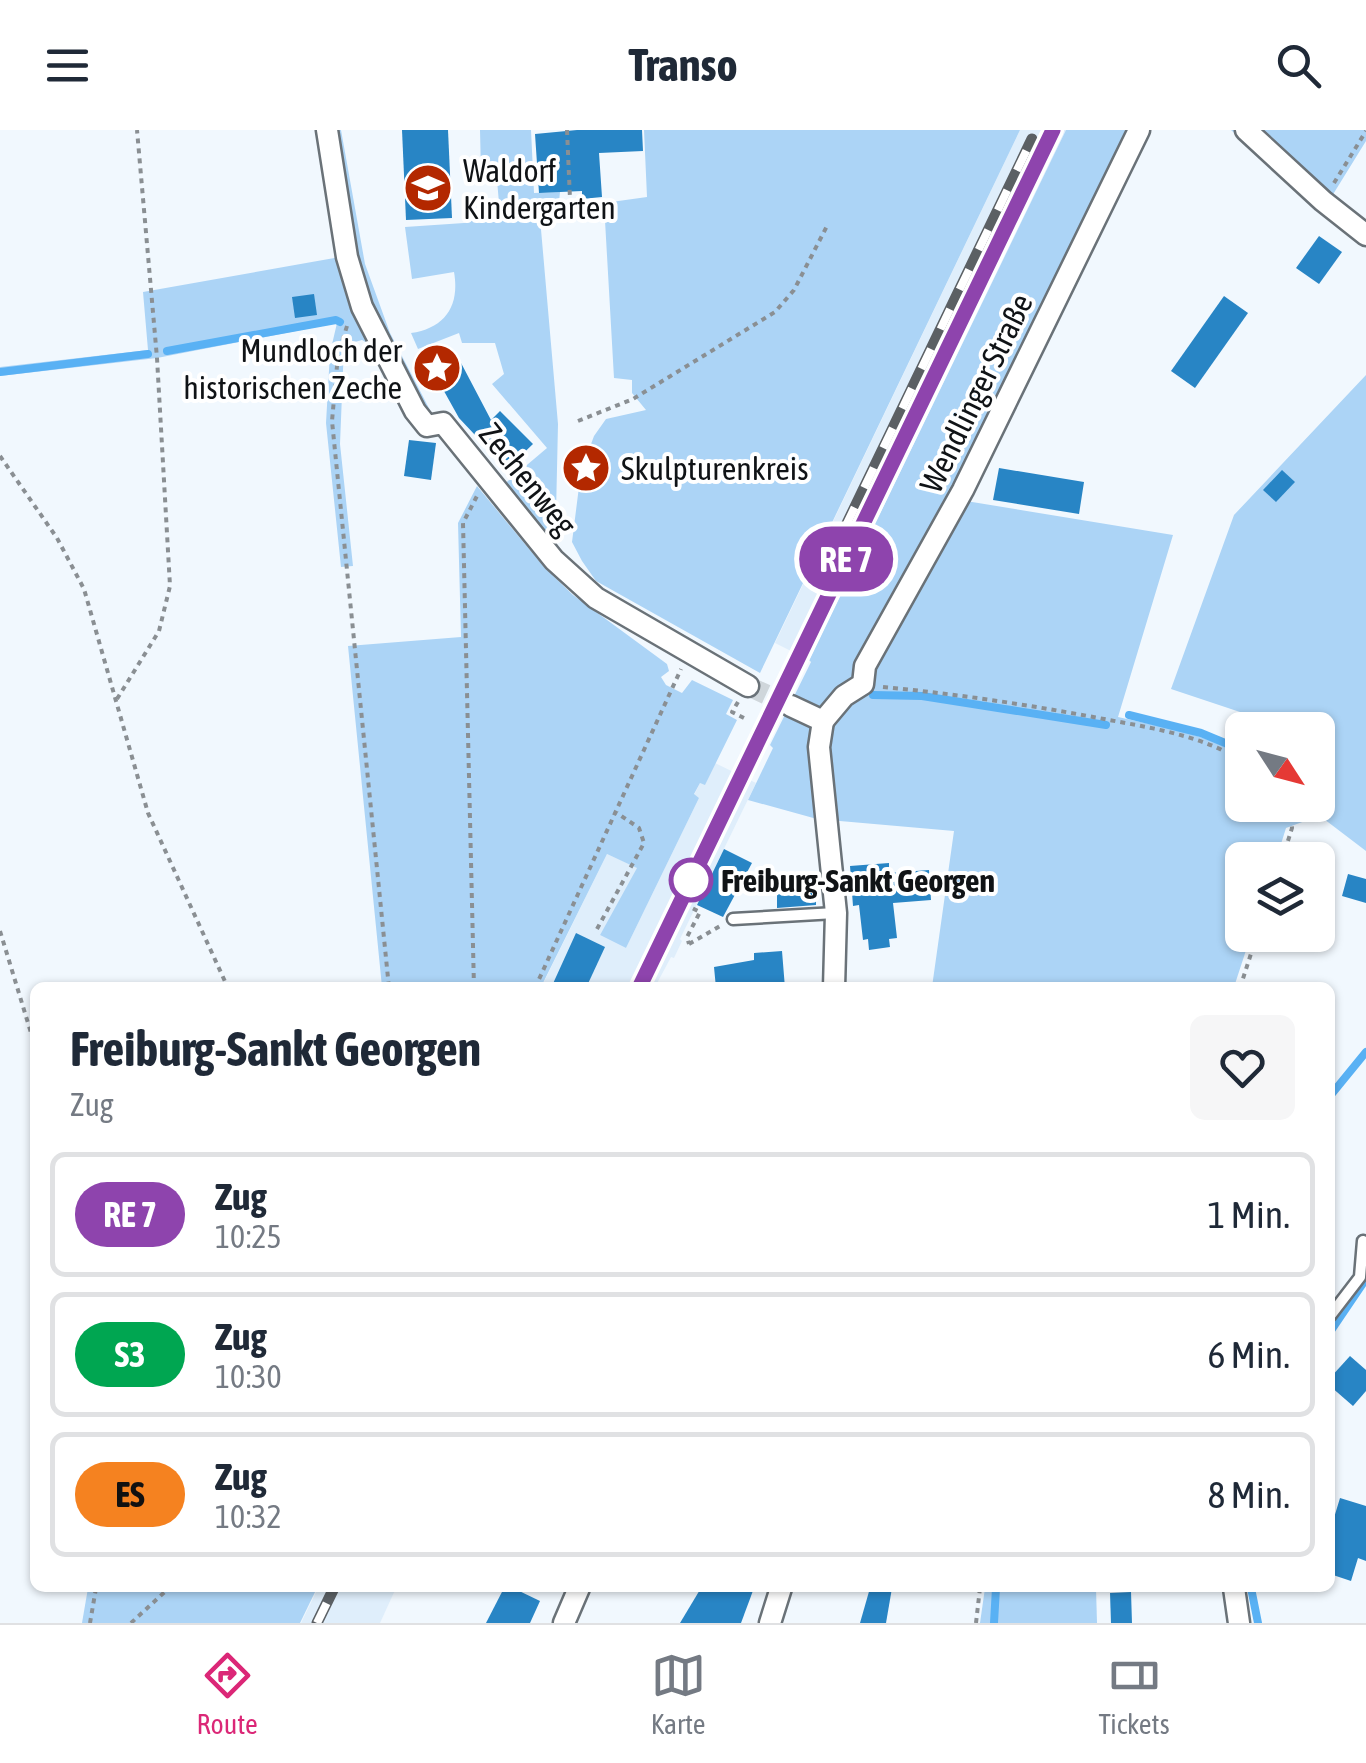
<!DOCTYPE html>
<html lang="de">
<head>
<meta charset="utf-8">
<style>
	body { margin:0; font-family:"Asap Condensed",sans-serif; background:#f6f6f7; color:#1f2937; height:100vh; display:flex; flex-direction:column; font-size:38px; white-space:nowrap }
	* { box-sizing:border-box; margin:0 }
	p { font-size:32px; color:#747a83 }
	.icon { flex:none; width:55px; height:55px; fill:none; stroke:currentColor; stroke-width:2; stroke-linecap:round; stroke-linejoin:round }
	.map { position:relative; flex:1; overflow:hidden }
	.panel { position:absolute; left:30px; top:852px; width:1305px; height:610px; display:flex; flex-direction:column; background:#fff; border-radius:15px; box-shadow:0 2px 8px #0004 }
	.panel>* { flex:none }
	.badge { padding:0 20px; border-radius:32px; font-size:35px; line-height:65px }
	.needle { width:65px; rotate:126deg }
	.buttons { position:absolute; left:1225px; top:582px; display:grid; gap:20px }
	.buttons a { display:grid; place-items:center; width:110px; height:110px; border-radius:15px; background:#fff; box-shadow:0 2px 8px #0004; font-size:50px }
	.map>.badge { position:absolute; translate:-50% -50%; box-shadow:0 0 0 5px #fff }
	.round { display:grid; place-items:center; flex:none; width:105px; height:105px; border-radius:15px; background:#f6f6f7 }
	.summary { display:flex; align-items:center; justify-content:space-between; height:170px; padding:0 40px }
	h1 { font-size:48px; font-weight:700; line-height:75px }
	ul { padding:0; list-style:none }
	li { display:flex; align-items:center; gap:30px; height:125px; margin:0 20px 15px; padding:0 20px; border:5px solid #e0e1e3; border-radius:15px }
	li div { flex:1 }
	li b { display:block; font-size:38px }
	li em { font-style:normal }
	li .badge { min-width:110px; font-weight:700; text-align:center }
	header { display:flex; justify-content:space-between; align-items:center; height:130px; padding:0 40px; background:#fff; font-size:45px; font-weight:700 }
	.tab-bar { display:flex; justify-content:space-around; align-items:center; height:140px; border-top:2px solid #e0e1e3; background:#fff; font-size:28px; color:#747a83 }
	.tab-bar a { display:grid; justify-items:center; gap:5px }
	.tab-bar .selected { color:#db2777 }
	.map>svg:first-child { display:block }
	.built { fill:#dfeefb }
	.green { fill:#acd4f6 }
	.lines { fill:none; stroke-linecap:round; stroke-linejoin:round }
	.stream { stroke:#59b1f4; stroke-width:8 }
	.building { fill:#2885c5 }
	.street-tunnel { stroke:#cfd6db; stroke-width:20; stroke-dasharray:20 10; stroke-linecap:butt }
	.lane-casing { stroke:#6a7278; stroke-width:15 }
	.street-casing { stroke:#6a7278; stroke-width:25 }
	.path { stroke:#8a8f93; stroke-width:4; stroke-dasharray:5 5; stroke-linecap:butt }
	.lane { stroke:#fff; stroke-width:10 }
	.street { stroke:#fff; stroke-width:20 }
	.rail-casing { stroke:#5b6064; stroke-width:11 }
	.rail { stroke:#fff; stroke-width:8; stroke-dasharray:22; stroke-linecap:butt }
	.line-casing { stroke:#fff; stroke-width:22 }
	.line { stroke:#8e44ad; stroke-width:15 }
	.stop-dot { fill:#fff; stroke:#8e44ad; stroke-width:5 }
	.labels { text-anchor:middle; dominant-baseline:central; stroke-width:8; stroke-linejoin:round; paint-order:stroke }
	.poi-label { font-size:32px; fill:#101316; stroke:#fff; text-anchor:start }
	.street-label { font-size:32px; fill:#101316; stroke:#fff }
	.stop-label { font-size:32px; font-weight:bold; fill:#101316; stroke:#fff; text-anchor:start }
</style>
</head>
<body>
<header><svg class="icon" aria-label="menu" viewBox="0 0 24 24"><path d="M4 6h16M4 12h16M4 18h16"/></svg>Transo<svg class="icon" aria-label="search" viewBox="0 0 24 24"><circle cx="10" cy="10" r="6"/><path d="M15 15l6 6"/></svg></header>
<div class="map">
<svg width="1366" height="1493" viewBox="0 0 1366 1493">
	<rect width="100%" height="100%" fill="#f1f8fe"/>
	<!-- built -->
	<g class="built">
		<polygon points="1020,0 1066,0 809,530 775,513"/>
		<polygon points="715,633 756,653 680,809 682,811 674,828 671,827 655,857 541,858 607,724 638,738 600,805 626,818 699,668 694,665 700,653 705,654"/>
		<polygon points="318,1458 396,1458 380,1493 301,1493"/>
	</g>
	<!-- green -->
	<g class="green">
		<polygon points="320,0 341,0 365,134 390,203 432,284 411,288 369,214 362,210 344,215 340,314 353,436 341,437 326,293 330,223 337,193 157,228 0,246 0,237 148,220 143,162 340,127"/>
		<polygon points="480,0 531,0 534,63 560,62 559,72 499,73 497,50 494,45 481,43"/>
		<polygon points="644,0 1020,0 760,543 596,451 582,431 572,412 581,341 594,306 606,289 646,280 632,263 632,250 614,248 604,73 647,67"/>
		<path d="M1066 0H1143L966 371 1173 405 1118 587C1160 597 1206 603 1242 626V675H1301L1305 691 1286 698 1276 730H1242V805H1251L1234 857H932L954 701 817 689 748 670 773 618 770 615 811 532 809 530Z"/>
		<polygon points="1231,0 1366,0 1366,11 1332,66 1366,95 1366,116 1320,80"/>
		<path d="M484 87 540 88 558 294 556 384 549 400 545 401 502 356 547 318 492 254 504 244 495 213H462L459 203 418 219 411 203C445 198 460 176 454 142L412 149 405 97 464 93Z"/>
		<polygon points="1366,245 1366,721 1320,686 1317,675 1318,600 1272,600 1252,586 1171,559 1234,385"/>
		<polygon points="477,356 544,437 573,465 667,534 669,541 661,547 666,555 682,563 692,550 733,570 726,584 737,590 705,655 700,653 694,664 699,668 626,818 600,805 637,738 607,724 541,857 382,857 348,516 461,507 458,393"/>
		<polygon points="88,1458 317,1458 300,1493 82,1493"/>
		<polygon points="985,1458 1096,1458 1097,1493 980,1493"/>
	</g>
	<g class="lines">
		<!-- stream -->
		<g class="stream">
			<polyline points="167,221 336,190 340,192"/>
			<polyline points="0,242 148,224"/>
			<polyline points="873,565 922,566 1106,595"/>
			<polyline points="1129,585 1201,603 1242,620"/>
			<polyline points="1330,966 1366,922"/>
			<polyline points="1330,1202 1366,1149"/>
			<polyline points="1251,1458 1258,1493"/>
			<polyline points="994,1493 996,1458"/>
		</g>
	</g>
	<!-- building -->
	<g class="building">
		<polygon points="402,0 448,0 452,88 406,90"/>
		<polygon points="577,0 642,0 643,21 599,23 602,67 582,69 582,61 539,63 535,4"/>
		<polygon points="1319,106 1342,122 1319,154 1296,138"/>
		<polygon points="314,164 317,185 295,188 292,167"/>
		<polygon points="1224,166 1248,183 1195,258 1171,241"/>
		<polygon points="460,231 491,290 500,281 533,314 507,339 459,288 435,245"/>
		<polygon points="409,310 436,313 431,350 404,346"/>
		<polygon points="999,338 1084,352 1079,384 993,370"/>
		<polygon points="1282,340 1295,352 1276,372 1263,360"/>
		<polygon points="724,719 752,733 723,787 697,775"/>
		<polygon points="889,733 889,743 929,740 931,770 893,773 897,808 889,809 890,817 869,820 868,809 863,810 859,775 853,776 850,736"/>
		<polygon points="1348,744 1366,749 1366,773 1342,766"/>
		<polygon points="777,753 816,754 816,775 777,778"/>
		<polygon points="576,803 605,817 586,858 551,858"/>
		<polygon points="782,821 785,858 716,858 714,837 754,830 754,823"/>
		<polygon points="1350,1226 1366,1240 1366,1261 1353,1276 1330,1256 1330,1248"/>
		<polygon points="1340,1368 1366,1376 1366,1431 1358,1428 1351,1451 1330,1444 1330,1401"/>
		<polygon points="504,1458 513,1458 540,1471 530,1493 486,1493"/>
		<polygon points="701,1458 754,1458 741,1493 680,1493"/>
		<polygon points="870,1458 892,1458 886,1493 860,1493"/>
		<polygon points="1131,1462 1132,1493 1111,1493 1110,1463"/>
	</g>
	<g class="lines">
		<!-- street-tunnel -->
		<polyline class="street-tunnel" points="748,556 791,576"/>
		<!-- lane casing -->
		<g class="lane-casing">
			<g id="lane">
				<polyline points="733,789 835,783"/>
				<polyline points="1330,1186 1360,1147 1363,1111"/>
			</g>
		</g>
		<!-- street casing -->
		<g class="street-casing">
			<g id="street">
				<polyline points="327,0 347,127 362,177 415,281 427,296 443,293 554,430 596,468 748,556"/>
				<polyline points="1246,0 1323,71 1366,105"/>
				<polyline points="791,576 823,591"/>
				<polyline points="823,591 844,566 863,554 865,536 963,360 1139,0"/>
				<polyline points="823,591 819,617 836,783 834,858"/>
				<polyline points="1234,1458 1239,1493"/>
				<polyline points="564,1493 579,1458"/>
				<polyline points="770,1493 781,1458"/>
			</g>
		</g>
		<!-- path -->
		<g class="path">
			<polyline points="567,0 570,69"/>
			<polyline points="1334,53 1366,1"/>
			<polyline points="347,196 338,225 332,291 389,858"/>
			<polyline points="578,291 633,269 775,182 794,160 828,94"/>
			<polyline points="0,326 57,408 84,459 148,683 228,858"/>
			<path d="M883 557C957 564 1030 575 1104 589 1151 598 1201 605 1242 631"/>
			<polyline points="117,569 159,501 170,456 157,228 137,0"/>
			<polyline points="738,572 732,582 746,589"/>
			<polyline points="1282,730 1292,698 1290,675"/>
			<polyline points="684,774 700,782 687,807 689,814"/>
			<polyline points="597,799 644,713 639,698 617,683"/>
			<polyline points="0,801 35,916"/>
			<polyline points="689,814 720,796"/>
			<polyline points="474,858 463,393 477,366"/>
			<polyline points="535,858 681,539"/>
			<polyline points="1240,858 1257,805"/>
			<polyline points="90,1493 96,1458"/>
			<polyline points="131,1493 169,1458"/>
			<polyline points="976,1493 980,1458"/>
		</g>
		<!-- lane -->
		<use href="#lane" class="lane"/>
		<!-- street -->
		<use href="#street" class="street"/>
		<!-- rail casing -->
		<g class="rail-casing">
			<g id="rail">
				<polyline points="826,437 1032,9"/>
				<polyline points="639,858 1053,0"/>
				<polyline points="317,1493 334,1458"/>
			</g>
		</g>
		<!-- rail -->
		<use href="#rail" class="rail"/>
	</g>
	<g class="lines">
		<!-- line casing -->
		<g class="line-casing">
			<polyline id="line" points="639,858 1053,0"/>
		</g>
		<!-- line -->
		<use href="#line" class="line"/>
	</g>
	<!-- icons -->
	<defs>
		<g id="school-disc" transform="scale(2.5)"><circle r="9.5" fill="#b32800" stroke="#fff"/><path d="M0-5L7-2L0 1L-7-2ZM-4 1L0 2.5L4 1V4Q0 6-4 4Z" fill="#fff"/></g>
		<g id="sight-disc" transform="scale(2.5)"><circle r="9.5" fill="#b32800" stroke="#fff"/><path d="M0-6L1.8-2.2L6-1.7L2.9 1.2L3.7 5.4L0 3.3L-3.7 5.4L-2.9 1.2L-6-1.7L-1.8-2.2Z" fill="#fff"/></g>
	</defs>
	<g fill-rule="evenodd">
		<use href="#school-disc" x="428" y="58"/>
		<use href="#sight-disc" x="437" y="238"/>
		<use href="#sight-disc" x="586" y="338"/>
	</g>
	<!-- markers -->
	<circle class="stop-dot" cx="691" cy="750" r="20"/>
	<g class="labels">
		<!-- poi labels -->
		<g class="poi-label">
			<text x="463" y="40">Waldorf<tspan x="463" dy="37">Kindergarten</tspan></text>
			<text x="402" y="220" text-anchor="end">Mundloch der<tspan x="402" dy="37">historischen Zeche</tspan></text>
			<text x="621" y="338">Skulpturenkreis</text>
		</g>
		<!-- street labels -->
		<g class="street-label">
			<text transform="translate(976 263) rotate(-64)">Wendlinger Straße</text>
			<text transform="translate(528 349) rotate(51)">Zechenweg</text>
		</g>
		<!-- stop labels -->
		<g class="stop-label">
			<text x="721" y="750">Freiburg-Sankt Georgen</text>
		</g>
	</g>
</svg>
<div class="buttons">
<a><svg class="needle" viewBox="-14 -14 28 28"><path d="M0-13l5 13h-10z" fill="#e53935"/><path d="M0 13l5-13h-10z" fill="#747a83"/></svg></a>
<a><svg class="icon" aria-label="layers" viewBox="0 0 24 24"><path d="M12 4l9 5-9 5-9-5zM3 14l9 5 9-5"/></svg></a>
</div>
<b class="badge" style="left:846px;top:429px;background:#8e44ad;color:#fff">RE 7</b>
<section class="panel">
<div class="summary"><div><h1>Freiburg-Sankt Georgen</h1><p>Zug</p></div><a class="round"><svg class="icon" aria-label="heart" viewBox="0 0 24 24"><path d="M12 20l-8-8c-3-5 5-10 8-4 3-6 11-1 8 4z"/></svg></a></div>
<ul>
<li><span class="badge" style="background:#8e44ad;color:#fff">RE 7</span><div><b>Zug</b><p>10:25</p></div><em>1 Min.</em></li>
<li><span class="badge" style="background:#00a651;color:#fff">S3</span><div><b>Zug</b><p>10:30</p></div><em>6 Min.</em></li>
<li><span class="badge" style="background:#f58220;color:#111">ES</span><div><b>Zug</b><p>10:32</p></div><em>8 Min.</em></li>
</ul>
</section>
</div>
<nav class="tab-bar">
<a class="selected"><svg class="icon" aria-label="directions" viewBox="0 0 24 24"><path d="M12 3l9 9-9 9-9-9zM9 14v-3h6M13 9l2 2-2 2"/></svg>Route</a>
<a><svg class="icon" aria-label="map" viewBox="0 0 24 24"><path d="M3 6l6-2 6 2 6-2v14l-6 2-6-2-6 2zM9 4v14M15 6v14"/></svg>Karte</a>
<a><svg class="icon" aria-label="tickets" viewBox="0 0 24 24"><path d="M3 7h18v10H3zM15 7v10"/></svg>Tickets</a>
</nav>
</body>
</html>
